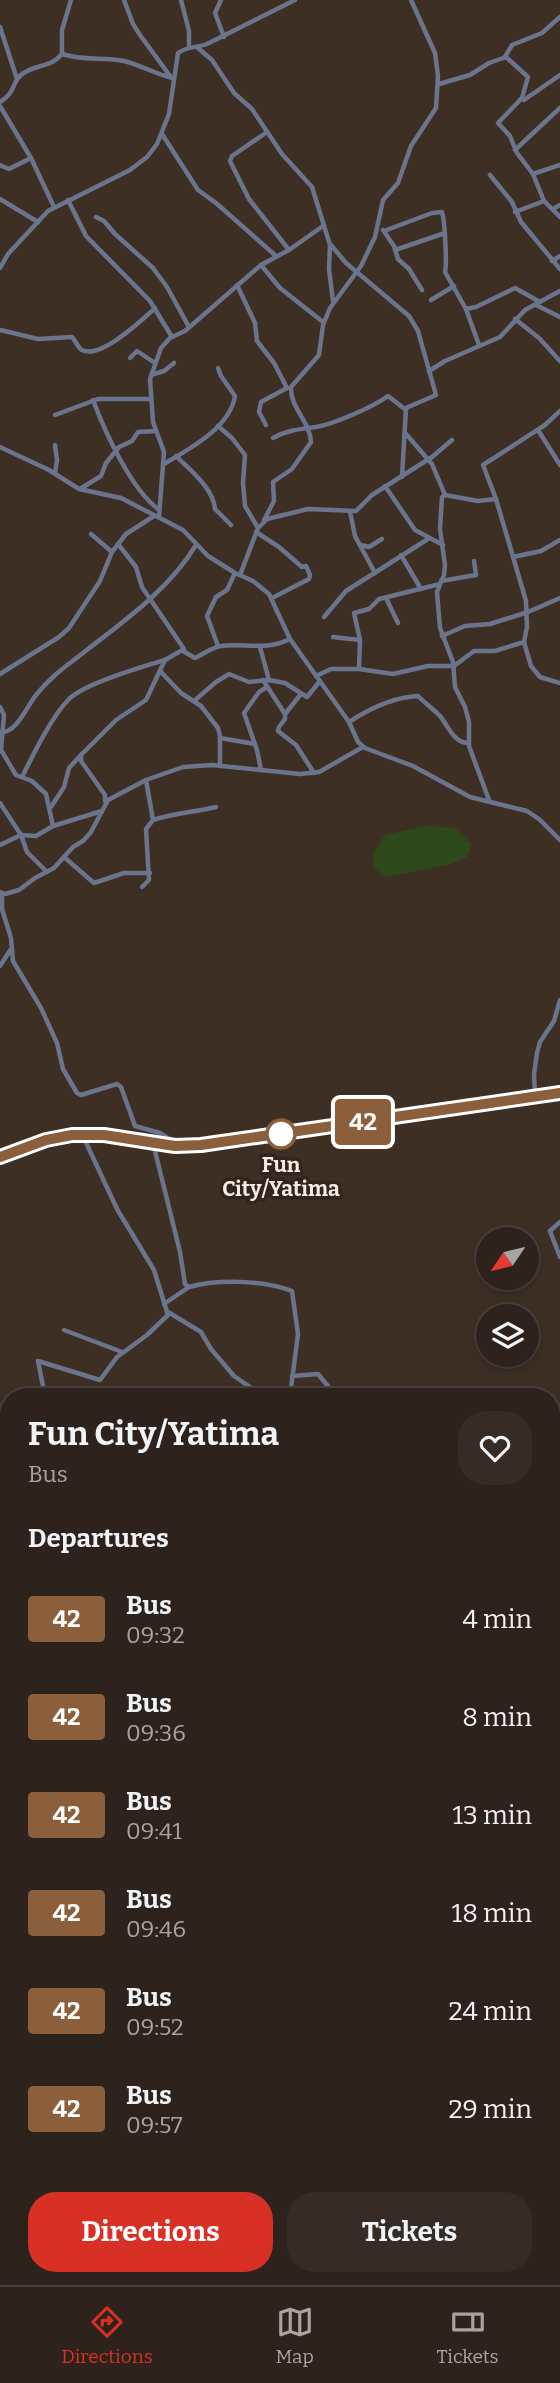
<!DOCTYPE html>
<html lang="en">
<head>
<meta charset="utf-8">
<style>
	body { margin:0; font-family:Bitter,serif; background:#362b25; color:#f1f3f6; height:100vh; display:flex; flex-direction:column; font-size:26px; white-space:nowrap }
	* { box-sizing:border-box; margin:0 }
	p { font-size:23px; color:#a7a4a3 }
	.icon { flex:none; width:38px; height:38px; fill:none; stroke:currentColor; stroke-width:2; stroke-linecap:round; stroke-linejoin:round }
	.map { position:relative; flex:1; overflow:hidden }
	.details { position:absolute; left:0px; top:1388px; width:560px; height:898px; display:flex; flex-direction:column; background:#2e231c; border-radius:28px 28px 0 0; box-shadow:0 4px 10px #0003,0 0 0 2px #49403b }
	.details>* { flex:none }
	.badge { padding:0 14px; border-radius:5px; font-size:24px; line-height:46px }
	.needle { width:46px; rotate:235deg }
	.fabs { position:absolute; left:476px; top:1227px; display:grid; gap:14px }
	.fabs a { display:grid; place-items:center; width:63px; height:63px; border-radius:50%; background:#2e231c; box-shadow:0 4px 10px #0003,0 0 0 2px #49403b; font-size:35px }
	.map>.badge { position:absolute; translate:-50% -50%; box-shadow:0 0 0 4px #fff }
	h2 { padding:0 28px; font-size:26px; line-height:63px }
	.round { display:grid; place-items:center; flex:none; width:74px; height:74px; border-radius:28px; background:#362b25 }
	.head { display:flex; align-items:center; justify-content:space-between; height:119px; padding:0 28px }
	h1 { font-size:33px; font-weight:700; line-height:52px }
	.cta { display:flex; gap:14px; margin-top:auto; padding:14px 28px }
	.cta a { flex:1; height:80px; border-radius:28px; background:#d93025; color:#fff; font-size:28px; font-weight:700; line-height:80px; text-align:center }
	.cta a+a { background:#362b25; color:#f1f3f6 }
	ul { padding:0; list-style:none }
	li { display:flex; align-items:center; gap:21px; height:98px; padding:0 28px }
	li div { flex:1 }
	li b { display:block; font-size:26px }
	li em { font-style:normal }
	li .badge { min-width:77px; font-weight:700; text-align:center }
	.tabs { display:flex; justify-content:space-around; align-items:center; height:98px; border-top:2px solid #49403b; background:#2e231c; font-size:19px; color:#a7a4a3 }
	.tabs a { display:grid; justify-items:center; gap:4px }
	.tabs .active { color:#d93025 }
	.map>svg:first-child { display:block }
	.green { fill:#2d481a }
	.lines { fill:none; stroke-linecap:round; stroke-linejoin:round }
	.minor { stroke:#6a748c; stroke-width:4.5 }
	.secondary { stroke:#8999be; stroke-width:6 }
	.line-casing { stroke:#fff; stroke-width:16 }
	.line { stroke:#8b5e3c; stroke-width:10 }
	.stop-dot { fill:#fff; stroke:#8b5e3c; stroke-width:3.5 }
	.labels { text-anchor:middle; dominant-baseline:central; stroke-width:7; stroke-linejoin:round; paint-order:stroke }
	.stop-label { font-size:21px; font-weight:bold; fill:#f6ece6; stroke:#33251b }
</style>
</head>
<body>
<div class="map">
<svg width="560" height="2285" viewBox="0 0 560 2285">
	<rect width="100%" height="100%" fill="#3e2f25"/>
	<!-- green -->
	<polygon class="green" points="429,825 456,829 471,844 467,857 448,865 386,877 373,867 374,852 385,835"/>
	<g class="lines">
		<!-- minor -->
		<g class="minor">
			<polyline points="124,0 133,24 140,35 170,76"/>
			<polyline points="181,0 189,31 189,47"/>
			<polyline points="221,0 215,13 224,37"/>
			<polyline points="0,27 17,79"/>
			<polyline points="198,48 212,60 234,93 252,109 282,154 312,187 330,245 329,269 333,301"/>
			<path d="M62 54C83 61 103 57 124 61 140 65 156 74 172 78"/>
			<polyline points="505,57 512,45 542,33 560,17"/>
			<polyline points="439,84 470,75 489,63 506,57 528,77 522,98 524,100 560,75"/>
			<polyline points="522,98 498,123 510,136 517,153 533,174 544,201"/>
			<path d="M0 102C16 92 11 84 21 75 34 64 51 68 62 54V30L71 0"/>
			<polyline points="0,106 31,158 54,207"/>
			<polyline points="267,132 232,156 230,161 249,199 289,250"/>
			<polyline points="162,134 198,190 216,203 276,256"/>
			<polyline points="515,150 560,108"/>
			<polyline points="0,165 9,169 31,158"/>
			<polyline points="533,174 560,165"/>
			<polyline points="490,175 512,202 521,222 560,269"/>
			<polyline points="0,199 38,222"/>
			<polyline points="68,200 86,236 150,301 172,337"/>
			<polyline points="553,209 560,205"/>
			<polyline points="515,212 544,201 560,217"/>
			<polyline points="96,217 104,221 115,234 153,268 167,287 189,327"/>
			<polyline points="383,230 394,246 398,259 409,269 422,290"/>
			<path d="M384 231 432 213 442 212C445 221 447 264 445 272L466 309 479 345"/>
			<polyline points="331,245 346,263 409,316 418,331 436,395 406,408 402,477"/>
			<polyline points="395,250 445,233"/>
			<polyline points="552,261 560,256"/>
			<polyline points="261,265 280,288 323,322"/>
			<path d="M0 268 8 254 48 211 130 170 147 157 157 144 169 114 178 53C187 46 197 48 207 44L295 0"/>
			<polyline points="237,285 255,323 257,341 274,363 287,388"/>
			<polyline points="431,300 454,286"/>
			<polyline points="536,305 560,317"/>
			<polyline points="466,309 476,307 515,288 540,302"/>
			<polyline points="515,319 539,338 560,361"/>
			<path d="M0 330 38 339 72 337C75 340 78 348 82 350 100 360 143 319 155 308"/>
			<polyline points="130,358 137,351 155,363"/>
			<polyline points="429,371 445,361 500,337 525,310 560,291"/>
			<polyline points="151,375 164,371 174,363"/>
			<path d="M93 400C105 432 131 489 158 509"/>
			<polyline points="560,411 545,425 483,465 496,499 526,601 527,627 524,642 531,666 540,677 560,683"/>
			<polyline points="55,415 98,399 150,399"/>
			<polyline points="266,425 259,412 261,402 287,388"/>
			<polyline points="218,426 232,438 245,455 243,483 245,506 258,528"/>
			<polyline points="538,430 560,465"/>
			<polyline points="406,434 432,464 445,495"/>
			<path d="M273 438C287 430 301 429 316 427 334 424 373 407 388 396L406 410"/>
			<polyline points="55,445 57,460 55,473"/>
			<polyline points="0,447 49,470 79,489 121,498 183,530 208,556 235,573 253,581 269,594 290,639 349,722 358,742 365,748 413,766 470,797 527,811 539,819 560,840"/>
			<path d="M176 456C191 471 213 488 215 509L231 525"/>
			<path d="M164 464C189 449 230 428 235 396L221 376 218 368"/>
			<polyline points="385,486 415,530 443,545"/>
			<polyline points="80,489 101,476 106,463 119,447 132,441 138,432 156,431"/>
			<polyline points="350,512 355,536 375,573"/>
			<polyline points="159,517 164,452 153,422 150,379 161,348 170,338 185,331 261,265 289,250 323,226"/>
			<path d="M264 520 274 501 273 482 292 469 311 442C310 421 290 408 291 387L319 355 323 325 330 308 361 266 375 237 383 200 398 183 411 146 436 108 438 76 435 53 411 0"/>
			<polyline points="256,532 279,547 302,567 306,566 310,575 309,579 272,598"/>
			<polyline points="91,534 112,552"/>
			<polyline points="361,545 369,547 382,539"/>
			<polyline points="401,555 421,589"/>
			<polyline points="513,557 541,551 560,540"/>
			<polyline points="240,575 258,528 267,519 308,509 356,511 372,495 432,457 452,440"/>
			<polyline points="441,581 476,575 474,561"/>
			<polyline points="386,598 398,623"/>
			<polyline points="324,617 346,591 428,539"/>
			<polyline points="442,636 465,626 490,624 528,612 560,598"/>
			<polyline points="333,637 360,640"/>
			<polyline points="218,646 207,616 216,597 227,590 235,573"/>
			<polyline points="260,647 269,680"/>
			<path d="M183 651 195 658C203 654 213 647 221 646 245 643 267 651 290 639"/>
			<polyline points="359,669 393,674 428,666 454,666 474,651 495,651 524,642"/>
			<polyline points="160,671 181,693 201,706 218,728 220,736 220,765"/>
			<polyline points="0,674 59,637 69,628 100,581 112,552 126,534 154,516"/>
			<polyline points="316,676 331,669 359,669 360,640 354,613 369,609 379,599 440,584"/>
			<polyline points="263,680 285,714 285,719 279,727 278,731 296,745 314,773"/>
			<polyline points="194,701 216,682 229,674 249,682 269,680 285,683 307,697 320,681"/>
			<polyline points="0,707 4,715 1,750 16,775 32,781 46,794 53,826"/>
			<polyline points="285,714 301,694"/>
			<path d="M349 722C369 709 394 697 418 696 425 703 433 709 440 716 448 726 454 743 468 743"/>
			<path d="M1 732C16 734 27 706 36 695 53 674 67 666 88 649 127 619 170 588 196 545"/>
			<polyline points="220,738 255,744"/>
			<polyline points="261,770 257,750 244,713 259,692 267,687"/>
			<path d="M22 777C33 755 52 716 69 699 86 683 142 667 165 660"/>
			<polyline points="489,800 469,746 469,722 465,707 455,687 453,662 440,628 437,592 444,575 445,565 440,529 442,497 445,495 478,501 496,499"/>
			<polyline points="105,801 105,795 81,761 81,755 116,720 146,700 165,660 184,649 142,587 136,567 118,544"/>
			<polyline points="0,803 21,835 27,852 47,872"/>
			<polyline points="51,807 64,787 69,768 81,755"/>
			<path d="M153 820C174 813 195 812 216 807"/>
			<polyline points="0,845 21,835 36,836 53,826 102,811"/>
			<polyline points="64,857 94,883 124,873 150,873"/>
			<polyline points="142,887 149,880 146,829 153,820 146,780"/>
			<polyline points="0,892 5,894 19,890 35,878 54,868 73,847 83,841 91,832 108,800 146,780 183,767 212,765 300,774 319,772 363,747"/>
			<polyline points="2,894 2,909 11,938 13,961 41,1008 57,1043 63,1069 77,1093 81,1095 117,1084 121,1087 135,1126 160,1133 179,1145"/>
			<polyline points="0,966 11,949"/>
			<polyline points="535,1096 534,1074 537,1053 540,1042 554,1021 560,1000"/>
			<path d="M153 1143 180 1252 185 1284 189 1287C217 1279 264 1280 292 1291L298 1334 290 1396"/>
			<polyline points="560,1222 550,1231 560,1257"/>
			<polyline points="164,1304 189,1287"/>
			<polyline points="168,1312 201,1332 211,1349 234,1376 263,1396"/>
			<polyline points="64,1330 122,1352"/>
			<polyline points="292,1376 318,1374 336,1396"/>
			<polyline points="45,1396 38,1361 100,1380 117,1357 147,1335 168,1315 154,1270 117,1209 82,1134"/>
			<polyline points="551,1514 560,1504"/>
			<polyline points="551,1533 560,1559"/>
			<polyline points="0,1782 9,1775"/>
			<polyline points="551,1823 560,1818"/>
			<polyline points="0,1856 9,1849"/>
			<polyline points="551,1856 560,1849"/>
			<polyline points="0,1894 9,1904"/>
			<polyline points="551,1975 558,1977"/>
			<polyline points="551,2046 560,2039"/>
			<polyline points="0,2142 9,2141"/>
			<polyline points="0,2172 9,2182"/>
			<polyline points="551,2223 560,2216"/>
			<polyline points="114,2277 121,2285"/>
			<polyline points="158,2277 158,2285"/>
			<polyline points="207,2277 220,2285"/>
			<polyline points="326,2277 330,2285"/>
			<polyline points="498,2277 505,2285"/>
			<polyline points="52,2285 61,2277"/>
		</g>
		<!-- secondary -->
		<polyline class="secondary" points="0,1157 46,1140 72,1134 104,1134 175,1146 201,1145 560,1093"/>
	</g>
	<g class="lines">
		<!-- line casing -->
		<g class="line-casing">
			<polyline id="line" points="0,1157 46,1140 72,1135 104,1135 175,1146 201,1145 560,1093"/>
		</g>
		<!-- line -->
		<use href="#line" class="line"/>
	</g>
	<!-- markers -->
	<circle class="stop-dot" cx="281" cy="1134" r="14"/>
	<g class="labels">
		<!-- stop labels -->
		<g class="stop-label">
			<text x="281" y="1165">Fun<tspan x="281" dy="24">City/Yatima</tspan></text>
		</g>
	</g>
</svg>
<div class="fabs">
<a><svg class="needle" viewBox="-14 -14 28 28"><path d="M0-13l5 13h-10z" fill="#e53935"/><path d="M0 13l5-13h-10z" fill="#a7a4a3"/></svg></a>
<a><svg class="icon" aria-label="layers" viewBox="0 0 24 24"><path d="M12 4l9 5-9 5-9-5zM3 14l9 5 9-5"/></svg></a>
</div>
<b class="badge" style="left:363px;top:1122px;background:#8b5e3c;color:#fff">42</b>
<section class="details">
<div class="head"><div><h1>Fun City/Yatima</h1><p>Bus</p></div><a class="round"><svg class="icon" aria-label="heart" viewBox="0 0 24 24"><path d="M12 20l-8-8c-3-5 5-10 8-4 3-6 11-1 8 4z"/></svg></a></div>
<h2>Departures</h2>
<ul>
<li><span class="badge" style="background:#8b5e3c;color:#fff">42</span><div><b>Bus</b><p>09:32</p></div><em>4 min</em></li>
<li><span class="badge" style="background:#8b5e3c;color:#fff">42</span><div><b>Bus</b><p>09:36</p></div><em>8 min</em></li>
<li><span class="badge" style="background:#8b5e3c;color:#fff">42</span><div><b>Bus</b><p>09:41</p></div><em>13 min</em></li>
<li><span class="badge" style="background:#8b5e3c;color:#fff">42</span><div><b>Bus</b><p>09:46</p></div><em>18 min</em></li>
<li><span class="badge" style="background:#8b5e3c;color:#fff">42</span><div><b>Bus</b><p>09:52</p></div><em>24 min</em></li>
<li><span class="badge" style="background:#8b5e3c;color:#fff">42</span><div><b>Bus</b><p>09:57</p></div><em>29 min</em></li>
</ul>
<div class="cta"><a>Directions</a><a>Tickets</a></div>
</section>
</div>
<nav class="tabs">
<a class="active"><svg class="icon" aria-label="directions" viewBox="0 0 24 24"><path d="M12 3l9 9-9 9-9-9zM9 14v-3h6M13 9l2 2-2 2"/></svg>Directions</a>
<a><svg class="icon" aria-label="map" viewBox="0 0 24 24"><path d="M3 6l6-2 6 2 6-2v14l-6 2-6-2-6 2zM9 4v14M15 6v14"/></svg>Map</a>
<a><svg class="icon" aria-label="tickets" viewBox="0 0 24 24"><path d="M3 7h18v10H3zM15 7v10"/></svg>Tickets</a>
</nav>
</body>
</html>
